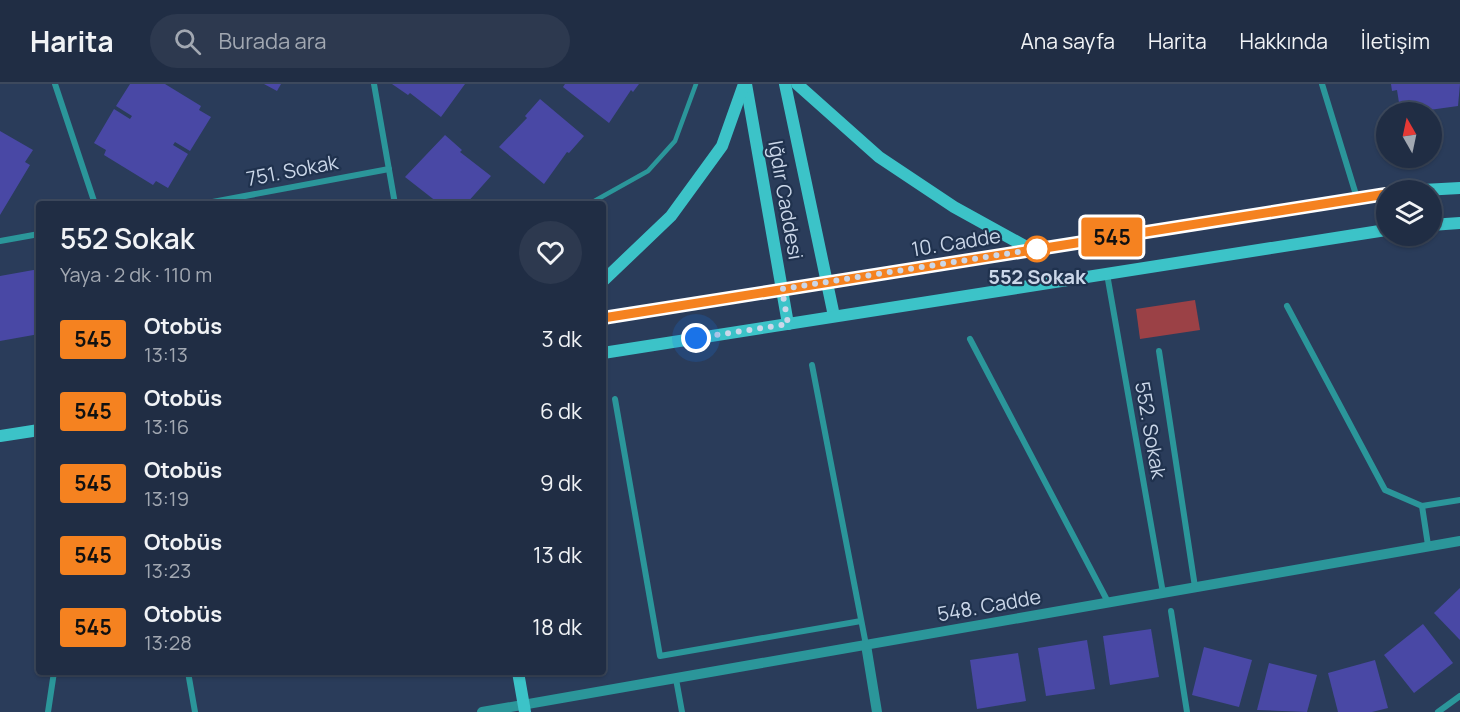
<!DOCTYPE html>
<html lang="tr">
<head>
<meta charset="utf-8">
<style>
	body { margin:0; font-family:Manrope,sans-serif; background:#2d394f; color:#f1f3f6; height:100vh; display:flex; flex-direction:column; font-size:22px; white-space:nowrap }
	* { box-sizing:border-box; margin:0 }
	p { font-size:20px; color:#a2a8b2 }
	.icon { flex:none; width:33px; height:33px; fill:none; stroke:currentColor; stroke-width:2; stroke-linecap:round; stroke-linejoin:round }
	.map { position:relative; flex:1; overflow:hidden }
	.panel { position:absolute; left:36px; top:117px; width:570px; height:474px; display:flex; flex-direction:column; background:#202d44; border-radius:6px; box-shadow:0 2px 4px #0004,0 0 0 2px #3d495d }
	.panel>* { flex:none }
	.badge { padding:0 12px; border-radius:4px; font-size:21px; line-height:39px }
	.needle { width:39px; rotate:351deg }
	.controls { position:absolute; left:1376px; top:18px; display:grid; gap:12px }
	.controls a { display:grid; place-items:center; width:66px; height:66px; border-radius:50%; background:#202d44; box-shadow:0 2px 4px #0004,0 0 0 2px #3d495d; font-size:30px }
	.you { position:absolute; width:30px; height:30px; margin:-15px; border:4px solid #fff; border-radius:50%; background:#1a73e8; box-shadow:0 0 0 9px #1a73e833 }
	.map>.badge { position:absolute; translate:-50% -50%; box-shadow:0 0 0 3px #fff }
	.round { display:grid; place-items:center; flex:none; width:63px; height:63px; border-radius:32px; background:#2d394f }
	.headline { display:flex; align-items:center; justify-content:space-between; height:102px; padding:0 24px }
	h1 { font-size:28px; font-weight:600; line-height:45px }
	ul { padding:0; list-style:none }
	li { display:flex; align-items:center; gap:18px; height:72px; padding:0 24px }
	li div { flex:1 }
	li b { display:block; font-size:22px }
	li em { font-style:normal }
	li .badge { min-width:66px; font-weight:700; text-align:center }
	header { display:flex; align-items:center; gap:36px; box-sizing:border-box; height:84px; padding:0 30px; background:#202d44; border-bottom:2px solid #3d495d }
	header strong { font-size:28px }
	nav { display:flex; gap:33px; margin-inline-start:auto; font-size:21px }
	.search { width:420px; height:54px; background:#2d394f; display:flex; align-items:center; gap:15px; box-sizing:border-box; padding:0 21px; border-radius:33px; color:#a2a8b2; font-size:22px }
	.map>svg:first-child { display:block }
	.green { fill:#9b4146 }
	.building { fill:#4948a5 }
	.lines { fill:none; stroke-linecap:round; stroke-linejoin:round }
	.service { stroke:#2b969a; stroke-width:4.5 }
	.minor { stroke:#2b969a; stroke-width:6 }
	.tertiary { stroke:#2b969a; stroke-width:10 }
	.secondary { stroke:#3cc3c8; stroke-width:12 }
	.line-casing { stroke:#fff; stroke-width:14 }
	.line { stroke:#f58220; stroke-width:9 }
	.walk { stroke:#cbd7e9; stroke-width:6; stroke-dasharray:0 10.8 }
	.stop-dot { fill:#fff; stroke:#f58220; stroke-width:3 }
	.labels { text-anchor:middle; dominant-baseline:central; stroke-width:4.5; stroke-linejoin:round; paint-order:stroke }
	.street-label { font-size:20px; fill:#cbd7e9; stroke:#20324e }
	.stop-label { font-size:20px; font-weight:bold; fill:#cbd7e9; stroke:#20324e }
</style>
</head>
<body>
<header>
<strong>Harita</strong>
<div class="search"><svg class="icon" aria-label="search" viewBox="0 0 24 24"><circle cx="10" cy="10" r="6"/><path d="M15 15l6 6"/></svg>Burada ara</div>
<nav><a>Ana sayfa</a><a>Harita</a><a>Hakkında</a><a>İletişim</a></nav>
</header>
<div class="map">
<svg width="1460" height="628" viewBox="0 0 1460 628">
	<rect width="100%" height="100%" fill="#2a3c5a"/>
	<!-- green -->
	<polygon class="green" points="1195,216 1200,246 1140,255 1136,225"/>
	<!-- building -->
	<g class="building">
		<polygon points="130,0 165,0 201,22 199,26 211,33 190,67 175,58 173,61 188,70 168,104 156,97 153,101 104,71 106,66 94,59 114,25 130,35 132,32 116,22"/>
		<polygon points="264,0 281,0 277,7"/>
		<polygon points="392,0 465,0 441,33 410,9 408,11"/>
		<polygon points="565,0 639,0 633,8 631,6 609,39 563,3"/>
		<polygon points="1391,0 1460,0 1458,22 1415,28 1411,28 1410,23 1400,25 1397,6 1392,7"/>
		<polygon points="540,15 584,52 569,69 567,68 544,100 499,63 527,34 525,32"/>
		<polygon points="0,47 33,66 25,78 30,81 0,131"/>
		<polygon points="445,51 462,66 460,68 491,92 466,120 434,120 437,118 405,93"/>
		<polygon points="39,185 39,250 0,257 0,192"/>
		<polygon points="1460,504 1460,556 1434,529"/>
		<polygon points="1423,540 1453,579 1414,609 1384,571"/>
		<polygon points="1151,545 1159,593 1110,601 1103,552"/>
		<polygon points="1087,556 1095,605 1046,612 1038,564"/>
		<polygon points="1204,563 1252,576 1239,623 1192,611"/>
		<polygon points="1018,569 1026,617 977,625 970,576"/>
		<polygon points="1375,576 1388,624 1372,628 1338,628 1328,589"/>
		<polygon points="1269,579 1317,591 1307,628 1257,626"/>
	</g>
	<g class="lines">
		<!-- service -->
		<polyline class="service" points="589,120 648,87 675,57 696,0"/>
		<!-- minor -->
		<g class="minor">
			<polyline points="55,0 95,120"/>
			<polyline points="374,0 395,120"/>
			<polyline points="1322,0 1357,114"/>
			<polyline points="202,120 389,85"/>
			<polyline points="0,157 39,150"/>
			<polyline points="1107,190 1163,509"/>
			<polyline points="1287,222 1385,406 1422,422 1460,416"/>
			<polyline points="970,255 1108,518"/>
			<polyline points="1159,267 1195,503"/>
			<polyline points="812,281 866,561"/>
			<polyline points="615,315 660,572 861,537"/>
			<polyline points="1422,422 1428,461"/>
			<polyline points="1171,527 1187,628"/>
			<polyline points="188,588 195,628"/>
			<polyline points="676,595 682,628"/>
			<polyline points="48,628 54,588"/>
			<polyline points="1438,628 1460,612"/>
		</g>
		<!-- tertiary -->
		<g class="tertiary">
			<polyline points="866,561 877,628"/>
			<polyline points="482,628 1460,457"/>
		</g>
		<!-- secondary -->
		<g class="secondary">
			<polyline points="746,0 788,240"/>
			<polyline points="785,0 834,232"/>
			<polyline points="797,0 879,73 954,123 1032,166"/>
			<polyline points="1423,106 1460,104"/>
			<polyline points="1431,141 1460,139"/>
			<polyline points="603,197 671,132 722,62 744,0"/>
			<polyline points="603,234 1386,110"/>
			<polyline points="603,269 1386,146"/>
			<polyline points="0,352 39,346"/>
			<polyline points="518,588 525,628"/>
		</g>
	</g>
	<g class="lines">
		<!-- line casing -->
		<g class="line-casing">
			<polyline id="line" points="603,234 1386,110"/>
		</g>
		<!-- line -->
		<use href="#line" class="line"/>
		<!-- walk -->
		<polyline class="walk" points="696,254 788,240 782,205 1037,165"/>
	</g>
	<!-- markers -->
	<circle class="stop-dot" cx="1037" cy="165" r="12"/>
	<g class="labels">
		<!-- street labels -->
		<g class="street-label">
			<text transform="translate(292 86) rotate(-11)">751. Sokak</text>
			<text transform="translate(786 116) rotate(80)">Iğdır Caddesi</text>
			<text transform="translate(956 158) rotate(-9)">10. Cadde</text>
			<text transform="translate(1151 346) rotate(80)">552. Sokak</text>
			<text transform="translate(989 521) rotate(-10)">548. Cadde</text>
		</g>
		<!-- stop labels -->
		<g class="stop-label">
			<text x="1037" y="192">552 Sokak</text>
		</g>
	</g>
</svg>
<div class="controls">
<a><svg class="needle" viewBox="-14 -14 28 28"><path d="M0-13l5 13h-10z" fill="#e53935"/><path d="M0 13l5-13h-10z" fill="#a2a8b2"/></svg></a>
<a><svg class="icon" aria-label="layers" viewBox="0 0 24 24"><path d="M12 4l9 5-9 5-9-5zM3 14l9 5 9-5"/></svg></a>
</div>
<div class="you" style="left:696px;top:254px"></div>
<b class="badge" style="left:1112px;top:153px;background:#f58220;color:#111">545</b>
<section class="panel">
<div class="headline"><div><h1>552 Sokak</h1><p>Yaya · 2 dk · 110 m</p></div><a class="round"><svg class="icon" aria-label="heart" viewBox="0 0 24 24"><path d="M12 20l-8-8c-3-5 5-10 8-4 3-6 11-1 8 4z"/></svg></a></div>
<ul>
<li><span class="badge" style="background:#f58220;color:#111">545</span><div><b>Otobüs</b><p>13:13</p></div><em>3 dk</em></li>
<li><span class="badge" style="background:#f58220;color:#111">545</span><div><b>Otobüs</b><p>13:16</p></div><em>6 dk</em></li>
<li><span class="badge" style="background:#f58220;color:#111">545</span><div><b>Otobüs</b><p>13:19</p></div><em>9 dk</em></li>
<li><span class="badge" style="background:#f58220;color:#111">545</span><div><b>Otobüs</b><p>13:23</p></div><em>13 dk</em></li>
<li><span class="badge" style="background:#f58220;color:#111">545</span><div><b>Otobüs</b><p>13:28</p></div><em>18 dk</em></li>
</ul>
</section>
</div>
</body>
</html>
